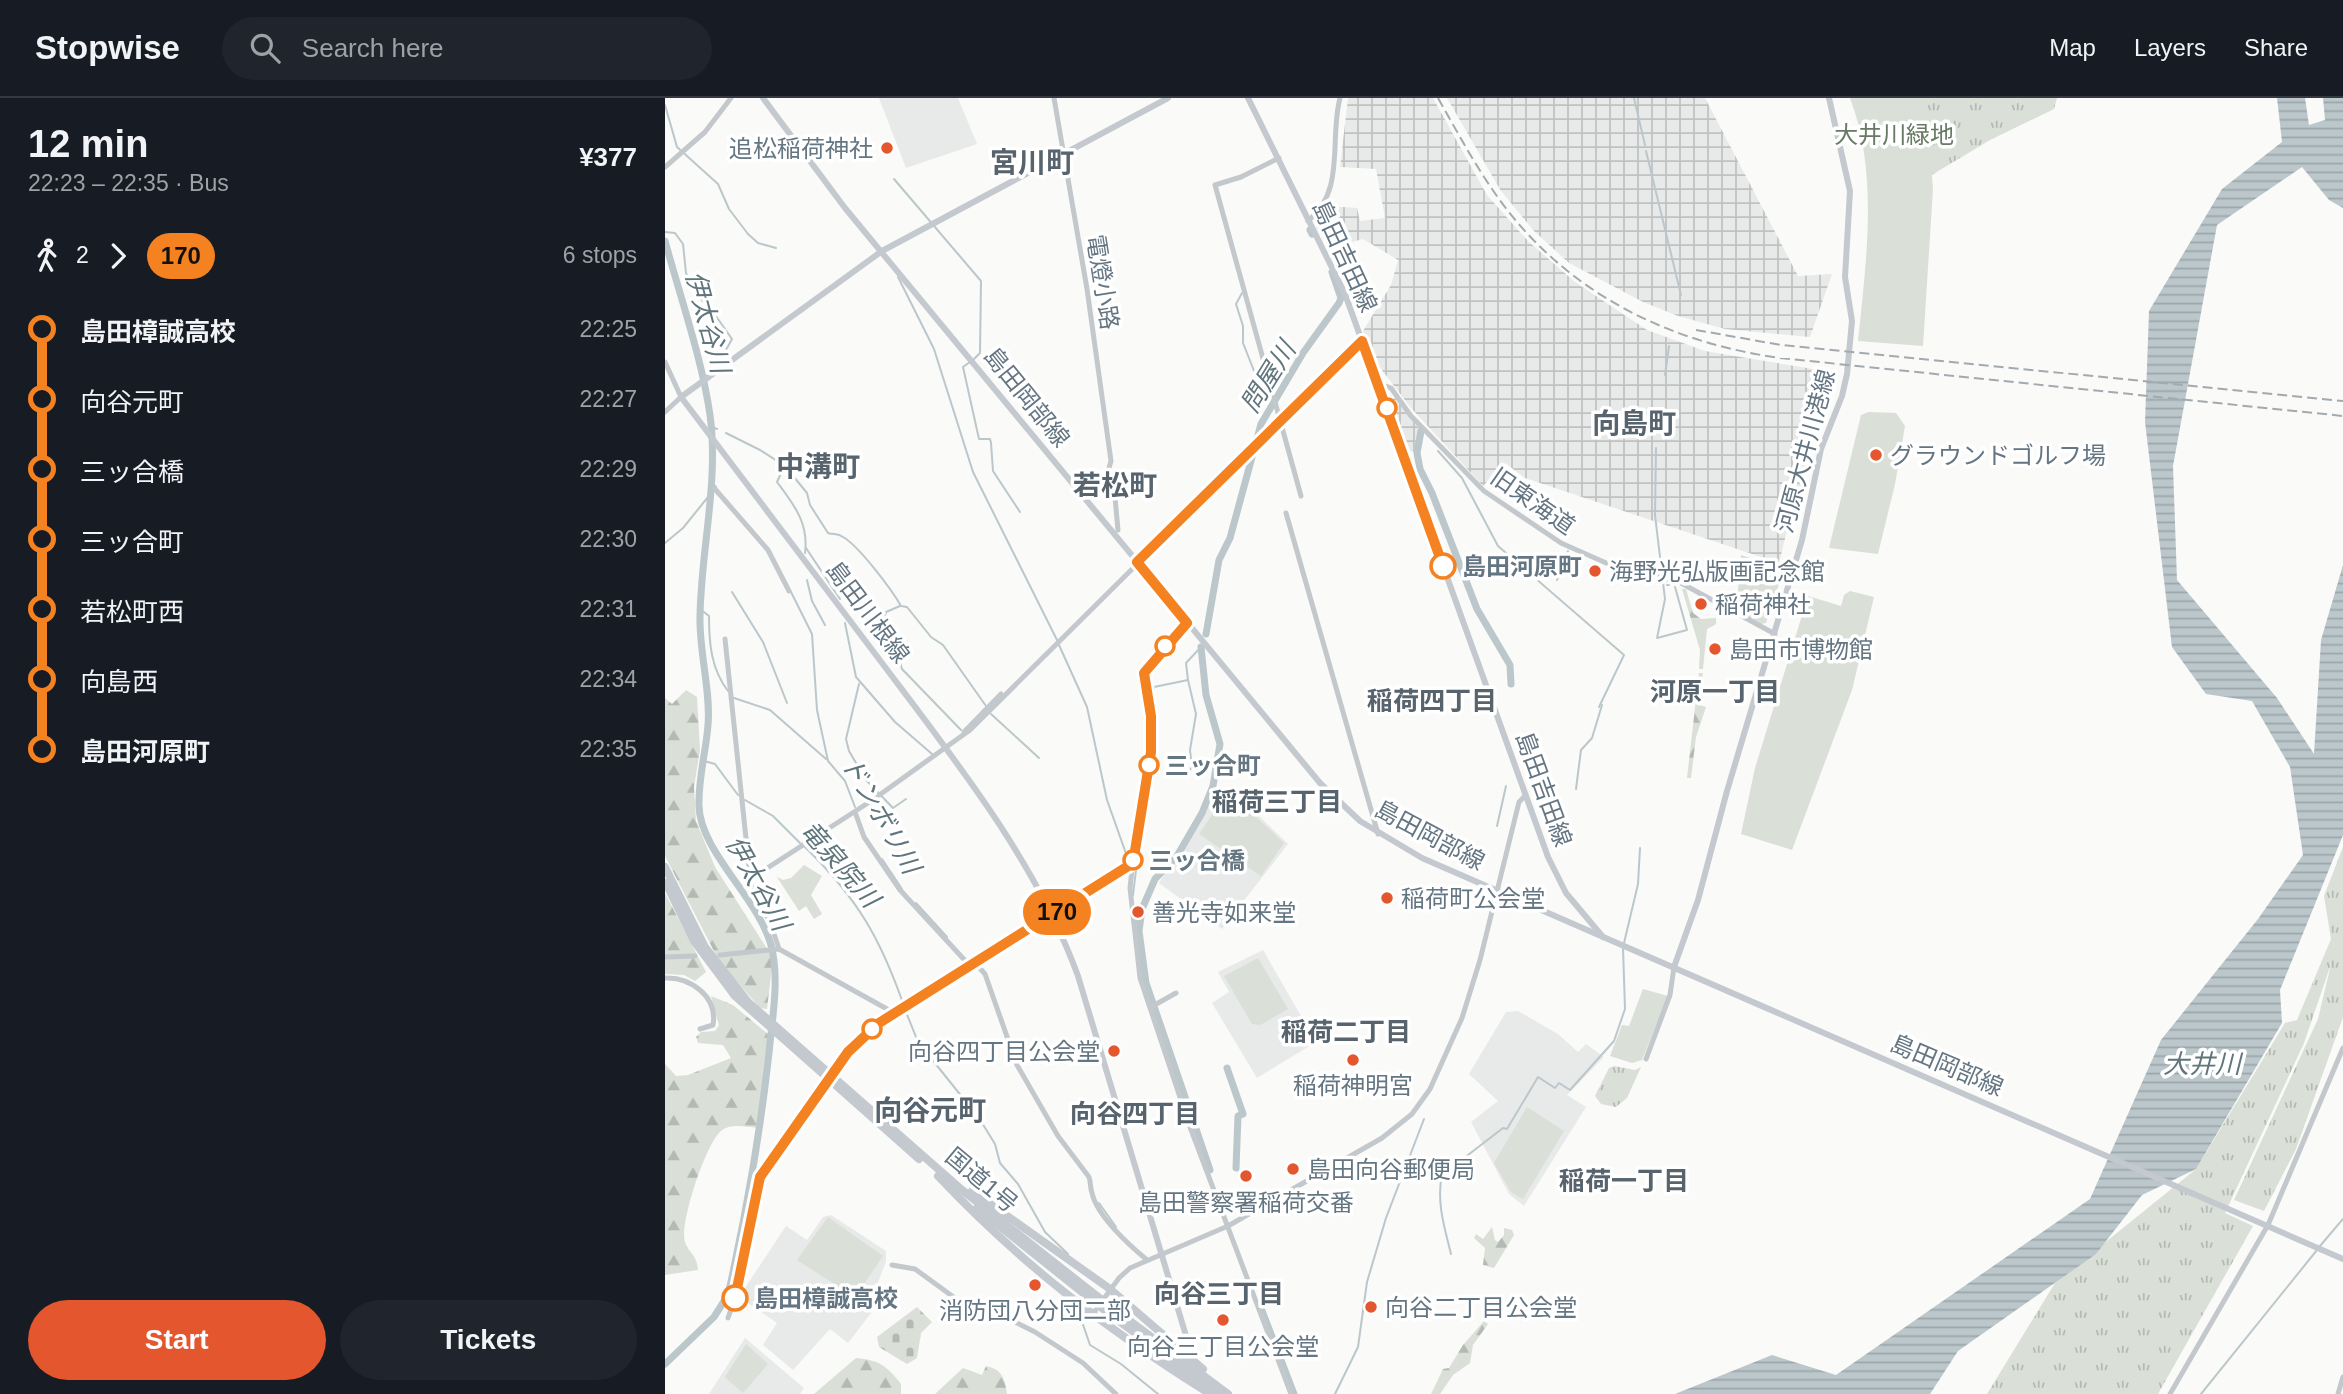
<!DOCTYPE html>
<html lang="en">
<head>
<meta charset="utf-8">
<style>
	body { margin:0; font-family:Helvetica,"Noto Sans JP",sans-serif; background:#20242c; color:#f1f3f6; height:100vh; display:flex; flex-direction:column; font-size:26px; white-space:nowrap }
	* { box-sizing:border-box; margin:0 }
	p { font-size:23px; color:#9ea1a6 }
	.icon { flex:none; width:38px; height:38px; fill:none; stroke:currentColor; stroke-width:2; stroke-linecap:round; stroke-linejoin:round }
	.map { position:relative; flex:1; overflow:hidden }
	.side { display:flex; flex-direction:column; background:#171b24; width:665px }
	.side>* { flex:none }
	.badge { padding:0 14px; border-radius:23px; font-size:24px; line-height:46px }
	.map>.badge { position:absolute; translate:-50% -50%; box-shadow:0 0 0 4px #fff }
	.legs { display:flex; align-items:center; gap:10px; height:77px; padding:0 28px; font-size:23px }
	.legs p { margin-inline-start:auto }
	.overview { display:flex; align-items:center; justify-content:space-between; height:119px; padding:0 28px }
	h1 { font-size:38px; font-weight:800; line-height:52px }
	.action { display:flex; gap:14px; margin-top:auto; padding:14px 28px }
	.action a { flex:1; height:80px; border-radius:42px; background:#e4572e; color:#fff; font-size:28px; font-weight:800; line-height:80px; text-align:center }
	.action a+a { background:#20242c; color:#f1f3f6 }
	ul { padding:0 28px; list-style:none }
	li { display:flex; align-items:center; gap:24px; height:70px; font-size:26px }
	li i { display:grid; place-items:center; width:10px; height:100%; margin:0 9px; background:currentColor }
	li i::after { content:''; width:18px; height:18px; margin:-9px; border:5px solid; border-radius:50%; background:#171b24 }
	li p { margin-inline-start:auto }
	li:first-child i { background:linear-gradient(#0000 50%,currentColor 0) }
	li:last-child i { background:linear-gradient(currentColor 50%,#0000 0) }
	header { display:flex; align-items:center; gap:42px; box-sizing:border-box; height:98px; padding:0 35px; background:#171b24; border-bottom:2px solid #363941 }
	header strong { font-size:33px }
	nav { display:flex; gap:38px; margin-inline-start:auto; font-size:24px }
	.search { width:490px; height:63px; background:#20242c; display:flex; align-items:center; gap:18px; box-sizing:border-box; padding:0 24px; border-radius:38px; color:#9ea1a6; font-size:26px }
	main { display:flex; flex:1; min-height:0 }
	.map>svg:first-child { display:block }
	.built { fill:#e8e9e9 }
	.industrial { fill:url(#industrial-grid) }
	.grass { fill:url(#grass-tufts) }
	.forest { fill:url(#forest-firs) }
	.cemetery { fill:url(#cemetery-stones) }
	.park { fill:#dadfd7 }
	.water { fill:url(#water-rules) }
	.lines { fill:none; stroke-linecap:round; stroke-linejoin:round }
	.stream { stroke:#bbc7cb; stroke-width:2 }
	.river { stroke:#bbc7cb; stroke-width:7 }
	.minor { stroke:#c3c8cc; stroke-width:5 }
	.major { stroke:#c3c9ce; stroke-width:6 }
	.highway { stroke:#c3c9ce; stroke-width:8 }
	.rail { stroke:#a2aab0; stroke-width:2; stroke-dasharray:10 5; stroke-linecap:butt }
	.line-1-casing { stroke:#fff; stroke-width:16 }
	.line-1 { stroke:#f58220; stroke-width:10 }
	.poi-dot { fill:#e4572e; stroke:#fff; stroke-width:2.5 }
	.stop-1-dot { fill:#fff; stroke:#f58220; stroke-width:3.5 }
	.labels { text-anchor:middle; dominant-baseline:central; stroke-width:7; stroke-linejoin:round; paint-order:stroke }
	.park-label { font-size:24px; fill:#687a64; stroke:#fff }
	.poi-label { font-size:24px; fill:#657683; stroke:#fff; text-anchor:start }
	.street-label { font-size:24px; fill:#657683; stroke:#fff }
	.stop-label { font-size:24px; font-weight:bold; fill:#657683; stroke:#fff; text-anchor:start }
	.water-label { font-size:26px; font-style:italic; fill:#60757c; stroke:#fff }
	.neighbourhood-label { font-size:26px; font-weight:bold; fill:#57646e; stroke:#fff }
	.quarter-label { font-size:28px; font-weight:bold; fill:#57646e; stroke:#fff }
</style>
</head>
<body>
<header>
<strong>Stopwise</strong>
<div class="search"><svg class="icon" aria-label="search" viewBox="0 0 24 24"><circle cx="10" cy="10" r="6"/><path d="M15 15l6 6"/></svg>Search here</div>
<nav><a>Map</a><a>Layers</a><a>Share</a></nav>
</header>
<main>
<section class="side">
<div class="overview"><div><h1>12 min</h1><p>22:23 – 22:35 · Bus</p></div><b>¥377</b></div>
<div class="legs"><svg class="icon" aria-label="walk" viewBox="0 0 24 24"><circle cx="13" cy="4" r="2"/><path d="M13 8l-2 6 4 7M11 14l-3 7M7 12l3-4h3l4 4"/></svg>2<svg class="icon" aria-label="forward" viewBox="0 0 24 24"><path d="M9 5l7 7-7 7"/></svg><b class="badge" style="background:#f58220;color:#111">170</b><p>6 stops</p></div>
<ul>
<li><i style="color:#f58220"></i><b>島田樟誠高校</b><p>22:25</p></li>
<li><i style="color:#f58220"></i><span>向谷元町</span><p>22:27</p></li>
<li><i style="color:#f58220"></i><span>三ッ合橋</span><p>22:29</p></li>
<li><i style="color:#f58220"></i><span>三ッ合町</span><p>22:30</p></li>
<li><i style="color:#f58220"></i><span>若松町西</span><p>22:31</p></li>
<li><i style="color:#f58220"></i><span>向島西</span><p>22:34</p></li>
<li><i style="color:#f58220"></i><b>島田河原町</b><p>22:35</p></li>
</ul>
<div class="action"><a>Start</a><a>Tickets</a></div>
</section>
<div class="map">
<svg width="1678" height="1296" viewBox="0 0 1678 1296">
	<defs>
		<pattern id="industrial-grid" width="8" height="8" patternUnits="userSpaceOnUse" patternTransform="scale(1.75)"><rect width="8" height="8" fill="#e8e9e9"/><path d="M0 4h8M4 0v8" fill="none" stroke="#c0c1c2"/></pattern>
		<pattern id="grass-tufts" width="24" height="20" patternUnits="userSpaceOnUse" patternTransform="scale(1.75)"><rect width="24" height="20" fill="#dadfd7"/><path d="M3 7l-1-3M5 7V3M7 7l1-3M15 17l-1-3M17 17v-4M19 17l1-3" fill="none" stroke="#b4b9b4"/></pattern>
		<pattern id="forest-firs" width="22" height="20" patternUnits="userSpaceOnUse" patternTransform="scale(1.75)"><rect width="22" height="20" fill="#dadfd7"/><path d="M5 1l3.5 6h-7zM16 11l3.5 6h-7z" fill="#b4b9b4"/></pattern>
		<pattern id="cemetery-stones" width="16" height="16" patternUnits="userSpaceOnUse" patternTransform="scale(1.75)"><rect width="16" height="16" fill="#dadfd7"/><path d="M2 7V4a2 2 0 0 1 4 0v3zM10 15v-3a2 2 0 0 1 4 0v3z" fill="#b4b9b4"/></pattern>
		<pattern id="water-rules" width="6" height="5" patternUnits="userSpaceOnUse" patternTransform="scale(1.75)"><rect width="6" height="5" fill="#bbc7cb"/><path d="M0 2.5h6" fill="none" stroke="#9ca6aa"/></pattern>
	</defs>
	<rect width="100%" height="100%" fill="#fafaf8"/>
	<!-- built -->
	<g class="built">
		<polygon points="214,0 293,0 312,46 241,70"/>
		<polygon points="550,698 562,699 595,719 623,746 557,831 494,785"/>
		<polygon points="598,852 651,944 592,980 547,905 564,894 553,874"/>
		<polygon points="853,913 893,936 913,954 921,946 939,959 902,997 921,1009 859,1108 844,1096 806,1024 833,1003 804,976 841,914"/>
		<polygon points="166,1117 221,1153 221,1164 212,1187 206,1215 183,1245 165,1231 128,1272 98,1247 112,1225 74,1199 121,1128 142,1142 158,1119"/>
		<polygon points="80,1240 139,1290 135,1296 44,1296"/>
	</g>
	<!-- industrial -->
	<g class="industrial">
		<polygon points="683,0 768,0 822,97 863,143 910,184 982,232 1040,253 1166,274 1138,386 1128,408 1114,465 860,380 840,365 818,388 746,310 710,263 698,233 726,187 733,162 698,141 687,144 676,134 655,137 649,123 663,108 692,110 695,123 720,120 711,71 675,69"/>
		<polygon points="782,0 1040,0 1133,178 1167,176 1145,239 1060,231 1013,218 978,204 904,165 869,133 836,93"/>
		<polygon points="730,300 755,331 749,354 741,353 723,303"/>
	</g>
	<!-- grass -->
	<g class="grass">
		<polygon points="1258,0 1392,0 1389,11 1325,42 1265,78"/>
		<polygon points="1678,749 1678,919 1631,1051 1599,1113 1569,1102 1653,921 1666,866 1639,945 1560,1115 1588,1128 1493,1296 1322,1296 1390,1185 1531,1071 1620,925 1632,922 1666,841 1659,798"/>
		<polygon points="949,968 970,972 976,969 962,1000 951,1009 936,1006 930,998 944,970"/>
	</g>
	<!-- forest -->
	<g class="forest">
		<polygon points="1017,491 1021,491 1028,515 1036,521 1051,520 1051,526 1042,531 1038,571 1034,571 1035,552"/>
		<polygon points="1034,575 1038,575 1034,607 1041,609 1031,639 1026,680 1022,680"/>
		<polygon points="21,592 32,599 35,652 29,689 31,723 50,769 108,860 102,911 95,910 54,863 0,758 0,600 7,606"/>
		<polygon points="0,795 41,874 30,883 19,877 0,876"/>
		<path d="M46 898 68 907 103 936 93 1030C81 1029 66 1025 56 1033 41 1045 14 1126 20 1144 24 1156 32 1156 33 1172L0 1177V966L11 978 23 977 66 960 58 947 33 945 31 939 36 934 50 933 54 927Z"/>
		<polygon points="827,1129 830,1142 833,1144 839,1137 839,1130 847,1132 849,1137 829,1170 818,1167 820,1150 809,1140 811,1136 818,1141"/>
		<polygon points="819,1223 823,1226 808,1247 805,1265 788,1277 775,1296 766,1296 778,1271 784,1270 798,1247"/>
		<path d="M191 1260C214 1262 222 1268 236 1286V1296H149Z"/>
		<path d="M321 1268C337 1271 340 1281 342 1296H270L298 1270 317 1277Z"/>
	</g>
	<!-- cemetery -->
	<polygon class="cemetery" points="252,1209 267,1224 256,1235 252,1260 242,1266 214,1249 212,1239"/>
	<!-- park -->
	<g class="park">
		<path d="M1185 0H1261L1268 91 1258 248 1193 243C1201 164 1214 76 1185 0Z"/>
		<polygon points="1204,314 1231,315 1240,328 1230,386 1213,456 1164,450 1196,317"/>
		<polygon points="1076,457 1119,471 1101,525 1092,527 1061,508 1073,493"/>
		<polygon points="1185,493 1209,499 1187,592 1127,752 1076,736 1090,670 1143,498 1176,508 1179,497"/>
		<polygon points="558,701 589,717 619,745 596,778 534,736"/>
		<polygon points="139,767 157,778 146,797 157,816 149,821 141,808 134,813 112,779 118,782 126,780"/>
		<polygon points="593,860 623,911 595,927 587,926 559,878"/>
		<polygon points="978,891 1003,898 977,962 967,965 945,958 957,927 964,928"/>
		<polygon points="862,1009 899,1033 858,1101 846,1094 829,1065"/>
		<polygon points="163,1119 218,1158 190,1199 132,1162"/>
		<polygon points="81,1246 103,1266 78,1295 60,1279"/>
	</g>
	<!-- water -->
	<polygon class="water" points="1612,0 1640,0 1644,27 1660,22 1658,0 1678,0 1678,110 1664,102 1637,69 1552,127 1508,368 1512,482 1612,600 1649,656 1656,542 1678,467 1678,737 1615,892 1617,925 1531,1071 1477,1097 1431,1156 1293,1253 1265,1296 1010,1296 1107,1257 1171,1277 1425,1101 1496,942 1593,821 1638,757 1625,669 1587,603 1541,596 1507,549 1480,324 1484,213 1557,91 1617,44"/>
	<g class="lines">
		<!-- stream -->
		<g class="stream">
			<polyline points="969,0 980,47"/>
			<polyline points="0,7 12,49 53,86 64,111 83,136 93,145 111,150"/>
			<polyline points="981,53 1016,197"/>
			<polyline points="229,81 316,183 315,255 309,261"/>
			<polyline points="0,134 10,135 18,146 21,175 30,195 46,211 67,241 61,252 62,257"/>
			<polyline points="233,179 269,251 308,374 392,542"/>
			<polyline points="577,195 571,206 578,228 578,245 595,288"/>
			<polyline points="305,264 298,269 314,341 325,341 326,345 328,373 355,414"/>
			<polyline points="1000,277 1004,248"/>
			<polyline points="45,328 52,331"/>
			<path d="M61 335 95 352 120 368 142 395 145 407 163 435C169 437 173 435 178 439 194 448 227 492 236 508L242 509 266 539 278 547 321 608"/>
			<polyline points="991,350 990,417 1000,501 992,540 1022,532 1010,489"/>
			<polyline points="773,353 797,380 833,448 959,557 934,609"/>
			<path d="M119 369 112 384C129 407 144 425 140 455"/>
			<polyline points="45,383 51,389"/>
			<polyline points="0,445 18,430 43,399"/>
			<polyline points="141,450 175,501"/>
			<polyline points="142,482 147,503 160,527"/>
			<polyline points="892,482 903,453"/>
			<polyline points="1002,487 1004,487"/>
			<polyline points="125,492 147,536 152,612 163,663 180,683 190,709"/>
			<polyline points="67,494 98,544 122,605"/>
			<polyline points="235,508 221,514 220,518 237,571 296,632"/>
			<path d="M35 511 44 518C44 545 46 571 63 593"/>
			<polyline points="180,525 191,579 230,624 267,656"/>
			<polyline points="394,547 422,609 442,702 464,764"/>
			<polyline points="194,586 181,641 184,653 201,682 228,710 241,701"/>
			<polyline points="69,600 105,612 161,661"/>
			<polyline points="326,616 374,660"/>
			<polyline points="39,663 50,666 73,697"/>
			<polyline points="522,676 527,669 525,652 531,616 523,582"/>
			<polyline points="911,691 916,652 927,640 937,607"/>
			<polyline points="480,700 489,657 489,589 523,582 521,565 536,549"/>
			<polyline points="80,702 108,718 135,745"/>
			<polyline points="832,728 841,688"/>
			<path d="M140 749C192 800 215 839 239 908"/>
			<polyline points="217,761 237,791"/>
			<polyline points="468,797 479,705"/>
			<polyline points="251,805 282,839"/>
			<polyline points="471,820 474,833"/>
			<polyline points="959,845 973,786 975,750"/>
			<polyline points="241,914 253,944 314,1020 330,1046 335,1065 353,1086 380,1134 403,1156"/>
			<polyline points="434,1105 451,1129"/>
			<polyline points="1655,1148 1678,1121"/>
			<path d="M786 1156C780 1131 771 1104 777 1077L838 1030 842 1031 873 979 890 990 894 985 905 992 949 943 960 911 958 850"/>
			<polyline points="412,1209 425,1247 456,1266 493,1296"/>
			<polyline points="670,1296 693,1249 702,1184 721,1120 759,1021"/>
			<polyline points="1536,1296 1652,1152"/>
		</g>
		<!-- river -->
		<g class="river">
			<polyline points="645,132 647,136"/>
			<path d="M0 143C15 198 37 261 45 317 54 383 36 452 35 518 34 554 46 593 43 627 41 654 33 681 34 708 35 753 93 800 106 847 115 881 107 921 104 955 95 1037 81 1117 63 1197L49 1219 0 1266"/>
			<polyline points="756,333 752,355 755,371 767,395 812,511 845,567 846,586"/>
			<polyline points="541,536 554,462 565,440 596,326 638,255 674,205 676,200 667,174"/>
			<polyline points="536,549 541,597 555,646 548,688 537,715 512,758 490,781 477,811 474,833 481,885 545,1072"/>
			<polyline points="562,970 578,1016 573,1018 571,1070"/>
			<polyline points="594,1205 629,1296"/>
		</g>
		<!-- minor -->
		<g class="minor">
			<polyline points="389,0 422,191 446,363 443,373 415,395"/>
			<polyline points="614,60 576,79 550,87 636,398"/>
			<polyline points="0,69 40,34 66,0"/>
			<path d="M643 123C681 93 664 41 675 0"/>
			<polyline points="0,264 16,299 0,314"/>
			<polyline points="713,285 726,290 746,318 819,393 896,445 948,468 1014,484 1110,536"/>
			<polyline points="443,373 448,378 453,432"/>
			<polyline points="50,391 103,452 124,493"/>
			<polyline points="621,415 713,736"/>
			<polyline points="522,525 479,575 486,618 486,654 471,733 465,790 475,880 525,1029 626,1296"/>
			<polyline points="60,541 86,788 105,824 114,851 231,916"/>
			<polyline points="299,634 336,596"/>
			<polyline points="190,714 199,739 235,792 306,869"/>
			<polyline points="87,780 206,703 305,632 697,243"/>
			<polyline points="55,857 114,851"/>
			<polyline points="0,859 30,858"/>
			<path d="M311 866 320 876 352 967 393 1038 424 1079C426 1085 425 1090 427 1095 432 1118 464 1147 481 1161"/>
			<path d="M0 880C25 879 53 898 48 927L35 931"/>
			<polyline points="486,909 511,895"/>
			<polyline points="981,961 1005,897 1009,869"/>
			<polyline points="227,1167 250,1171 294,1203 330,1214 370,1234 418,1265 451,1296"/>
			<polyline points="427,1217 454,1180 465,1170 563,1128 717,1040 747,1016 765,991 797,920 815,862 854,704 861,697"/>
			<polyline points="63,1220 70,1200 95,1079 183,954 214,925 468,765"/>
			<polyline points="1505,1296 1603,1127 1678,950"/>
			<polyline points="1673,1296 1678,1279"/>
		</g>
		<!-- major -->
		<g class="major">
			<polyline points="98,0 180,110 655,685 695,723 757,760 1678,1161"/>
			<path d="M503 0 217 153 16 299C83 387 150 476 217 565 290 662 371 763 413 878L528 1261"/>
			<polyline points="583,0 680,196 883,759 901,795 938,839"/>
			<polyline points="1009,869 1033,802 1062,693 1137,442 1156,351 1177,298 1182,276 1187,223 1180,179 1185,93 1164,0"/>
		</g>
		<!-- highway -->
		<g class="highway">
			<polyline points="0,769 40,849 83,904 297,1092 442,1206 563,1296"/>
			<polyline points="1,785 29,843 70,898 254,1061"/>
			<path d="M273 1078C357 1167 439 1229 542 1294"/>
			<polyline points="307,1093 445,1191 538,1271"/>
			<polyline points="312,1110 438,1211 552,1296"/>
		</g>
		<!-- rail -->
		<g class="rail">
			<path d="M773 0C794 37 814 75 840 109 908 198 1007 245 1115 260L1678 318"/>
			<polyline points="1031,232 1116,247 1678,303"/>
		</g>
	</g>
	<g class="lines">
		<!-- line-1 casing -->
		<g class="line-1-casing">
			<polyline id="line-1" points="70,1200 95,1079 183,954 214,925 468,765 486,654 486,618 479,575 522,525 472,464 697,243 778,468"/>
		</g>
		<!-- line-1 -->
		<use href="#line-1" class="line-1"/>
	</g>
	<!-- markers -->
	<g class="poi-dot">
		<circle cx="222" cy="50" r="7"/>
		<circle cx="1211" cy="357" r="7"/>
		<circle cx="930" cy="473" r="7"/>
		<circle cx="1036" cy="506" r="7"/>
		<circle cx="1050" cy="551" r="7"/>
		<circle cx="722" cy="800" r="7"/>
		<circle cx="473" cy="814" r="7"/>
		<circle cx="449" cy="953" r="7"/>
		<circle cx="688" cy="962" r="7"/>
		<circle cx="628" cy="1071" r="7"/>
		<circle cx="581" cy="1078" r="7"/>
		<circle cx="370" cy="1187" r="7"/>
		<circle cx="706" cy="1209" r="7"/>
		<circle cx="558" cy="1222" r="7"/>
	</g>
	<g class="stop-1-dot">
		<circle cx="722" cy="310" r="9"/>
		<circle cx="778" cy="468" r="12"/>
		<circle cx="500" cy="548" r="9"/>
		<circle cx="484" cy="667" r="9"/>
		<circle cx="468" cy="762" r="9"/>
		<circle cx="207" cy="931" r="9"/>
		<circle cx="70" cy="1200" r="12"/>
	</g>
	<g class="labels">
		<!-- park labels -->
		<g class="park-label">
			<text x="1229" y="36">大井川緑地</text>
		</g>
		<!-- poi labels -->
		<g class="poi-label">
			<text x="208" y="50" text-anchor="end">追松稲荷神社</text>
			<text x="1225" y="357">グラウンドゴルフ場</text>
			<text x="944" y="473">海野光弘版画記念館</text>
			<text x="1050" y="506">稲荷神社</text>
			<text x="1064" y="551">島田市博物館</text>
			<text x="736" y="800">稲荷町公会堂</text>
			<text x="487" y="814">善光寺如来堂</text>
			<text x="435" y="953" text-anchor="end">向谷四丁目公会堂</text>
			<text x="688" y="987" text-anchor="middle">稲荷神明宮</text>
			<text x="642" y="1071">島田向谷郵便局</text>
			<text x="581" y="1104" text-anchor="middle">島田警察署稲荷交番</text>
			<text x="720" y="1209">向谷二丁目公会堂</text>
			<text x="370" y="1212" text-anchor="middle">消防団八分団二部</text>
			<text x="558" y="1248" text-anchor="middle">向谷三丁目公会堂</text>
		</g>
		<!-- street labels -->
		<g class="street-label">
			<text transform="translate(680 158) rotate(65)">島田吉田線</text>
			<text transform="translate(438 184) rotate(81)">電燈小路</text>
			<text transform="translate(362 299) rotate(51)">島田岡部線</text>
			<text transform="translate(1140 353) rotate(-75)">河原大井川港線</text>
			<text transform="translate(868 403) rotate(35)">旧東海道</text>
			<text transform="translate(203 514) rotate(53)">島田川根線</text>
			<text transform="translate(879 691) rotate(70)">島田吉田線</text>
			<text transform="translate(765 737) rotate(28)">島田岡部線</text>
			<text transform="translate(1282 967) rotate(23)">島田岡部線</text>
			<text transform="translate(317 1082) rotate(40)">国道1号</text>
		</g>
		<!-- stop labels -->
		<g class="stop-label">
			<text x="797" y="468">島田河原町</text>
			<text x="500" y="667">三ッ合町</text>
			<text x="484" y="762">三ッ合橋</text>
			<text x="89" y="1200">島田樟誠高校</text>
		</g>
		<!-- water labels -->
		<g class="water-label">
			<text transform="translate(43 224) rotate(75)">伊太谷川</text>
			<text transform="translate(603 279) rotate(-58)">問屋川</text>
			<text transform="translate(216 717) rotate(60)">ドンボリ川</text>
			<text transform="translate(175 766) rotate(49)">竜泉院川</text>
			<text transform="translate(93 785) rotate(61)">伊太谷川</text>
			<text x="1537" y="966">大井川</text>
		</g>
		<!-- neighbourhood labels -->
		<g class="neighbourhood-label">
			<text x="1050" y="594">河原一丁目</text>
			<text x="767" y="603">稲荷四丁目</text>
			<text x="612" y="704">稲荷三丁目</text>
			<text x="681" y="934">稲荷二丁目</text>
			<text x="470" y="1016">向谷四丁目</text>
			<text x="959" y="1083">稲荷一丁目</text>
			<text x="554" y="1196">向谷三丁目</text>
		</g>
		<!-- quarter labels -->
		<g class="quarter-label">
			<text x="367" y="64">宮川町</text>
			<text x="969" y="325">向島町</text>
			<text x="153" y="368">中溝町</text>
			<text x="450" y="387">若松町</text>
			<text x="265" y="1012">向谷元町</text>
		</g>
	</g>
</svg>
<b class="badge" style="left:392px;top:814px;background:#f58220;color:#111">170</b>
</div>
</main>
</body>
</html>
